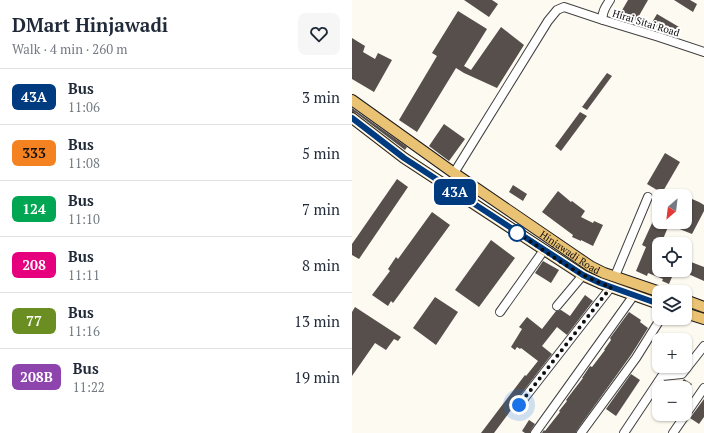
<!DOCTYPE html>
<html lang="en">
<head>
<meta charset="utf-8">
<style>
	body { margin:0; font-family:"PT Serif",serif; background:#f6f6f7; color:#1f2937; height:100vh; display:flex; flex-direction:column; font-size:15px; white-space:nowrap }
	* { box-sizing:border-box; margin:0 }
	p { font-size:13px; color:#747a83 }
	.icon { flex:none; width:22px; height:22px; fill:none; stroke:currentColor; stroke-width:2; stroke-linecap:round; stroke-linejoin:round }
	.map { position:relative; flex:1; overflow:hidden }
	.panel { display:flex; flex-direction:column; background:#fff; width:352px }
	.panel>* { flex:none }
	.badge { padding:0 8px; border-radius:6px; font-size:14px; line-height:26px }
	.needle { width:26px; rotate:208deg }
	.buttons { position:absolute; left:300px; top:189px; display:grid; gap:8px }
	.buttons a { display:grid; place-items:center; width:40px; height:40px; border-radius:8px; background:#fff; box-shadow:0 1px 3px #0004; font-size:20px }
	.you { position:absolute; width:20px; height:20px; margin:-10px; border:3px solid #fff; border-radius:50%; background:#1a73e8; box-shadow:0 0 0 6px #1a73e833 }
	.map>.badge { position:absolute; translate:-50% -50%; box-shadow:0 0 0 2px #fff }
	.round { display:grid; place-items:center; flex:none; width:42px; height:42px; border-radius:8px; background:#f6f6f7 }
	.summary { display:flex; align-items:center; justify-content:space-between; height:68px; padding:0 12px }
	h1 { font-size:19px; font-weight:700; line-height:30px }
	ul { padding:0; list-style:none }
	li { display:flex; align-items:center; gap:12px; height:56px; padding:0 12px; border-top:1px solid #e0e1e3 }
	li div { flex:1 }
	li b { display:block; font-size:15px }
	li em { font-style:normal }
	li .badge { min-width:44px; font-weight:700; text-align:center }
	main { display:flex; flex:1; min-height:0 }
	.map>svg:first-child { display:block }
	.building { fill:#564f4c }
	.lines { fill:none; stroke-linecap:round; stroke-linejoin:round }
	.minor-casing { stroke:#414141; stroke-width:10 }
	.major-casing { stroke:#1f1f1f; stroke-width:12 }
	.minor { stroke:#fff; stroke-width:8 }
	.major { stroke:#eac274; stroke-width:10 }
	.line-casing { stroke:#fff; stroke-width:9 }
	.line { stroke:#003b80; stroke-width:6 }
	.walk { stroke:#0e0e0e; stroke-width:4; stroke-dasharray:0 7.2 }
	.stop-dot { fill:#fff; stroke:#003b80; stroke-width:2 }
	.labels { text-anchor:middle; dominant-baseline:central; stroke-width:4; stroke-linejoin:round; paint-order:stroke }
	.street-label { font-size:10px; fill:#0e0e0e; stroke:#fff }
</style>
</head>
<body>
<main>
<section class="panel">
<div class="summary"><div><h1>DMart Hinjawadi</h1><p>Walk · 4 min · 260 m</p></div><a class="round"><svg class="icon" aria-label="heart" viewBox="0 0 24 24"><path d="M12 20l-8-8c-3-5 5-10 8-4 3-6 11-1 8 4z"/></svg></a></div>
<ul>
<li><span class="badge" style="background:#003b80;color:#fff">43A</span><div><b>Bus</b><p>11:06</p></div><em>3 min</em></li>
<li><span class="badge" style="background:#f58220;color:#111">333</span><div><b>Bus</b><p>11:08</p></div><em>5 min</em></li>
<li><span class="badge" style="background:#00a651;color:#fff">124</span><div><b>Bus</b><p>11:10</p></div><em>7 min</em></li>
<li><span class="badge" style="background:#e6007e;color:#fff">208</span><div><b>Bus</b><p>11:11</p></div><em>8 min</em></li>
<li><span class="badge" style="background:#6b8e23;color:#fff">77</span><div><b>Bus</b><p>11:16</p></div><em>13 min</em></li>
<li><span class="badge" style="background:#8e44ad;color:#fff">208B</span><div><b>Bus</b><p>11:22</p></div><em>19 min</em></li>
</ul>
</section>
<div class="map">
<svg width="352" height="433" viewBox="0 0 352 433">
	<rect width="100%" height="100%" fill="#fdfaf1"/>
	<!-- building -->
	<g class="building">
		<polygon points="112,0 140,0 146,4 137,17"/>
		<polygon points="276,0 296,0 284,21 269,12"/>
		<polygon points="322,0 338,0 345,4 341,12"/>
		<polygon points="106,11 135,29 112,66 119,70 149,27 172,45 145,88 112,73 104,68 65,132 47,120 85,56 80,53"/>
		<polygon points="305,14 327,27 321,36 316,34 299,24"/>
		<polygon points="0,38 13,46 11,52 23,59 26,53 40,60 22,92 0,79"/>
		<polygon points="255,73 260,76 235,110 230,107"/>
		<polygon points="0,108 55,147 53,150 4,113 0,112"/>
		<polygon points="228,112 235,116 209,151 203,146"/>
		<polygon points="92,124 113,139 97,161 77,146"/>
		<polygon points="313,153 328,162 310,193 295,184"/>
		<polygon points="45,179 56,187 7,259 0,255 0,244"/>
		<polygon points="161,185 175,194 171,201 157,192"/>
		<polygon points="206,191 219,202 220,201 233,211 229,217 241,223 242,221 251,225 241,246 229,240 229,241 220,237 221,235 190,212"/>
		<polygon points="333,196 347,202 352,205 352,211 340,234 310,222 333,222"/>
		<polygon points="80,212 98,225 41,303 39,301 36,306 20,295 38,271 36,269 44,257 46,259"/>
		<polygon points="301,221 316,227 309,244 307,244 307,258 305,265 307,266 307,270 323,270 317,284 310,281 311,279 296,273 295,276 284,271 294,247 290,245"/>
		<polygon points="139,240 163,258 127,307 103,290"/>
		<polygon points="191,261 207,270 199,283 183,273"/>
		<polygon points="339,262 352,267 352,281 334,273"/>
		<polygon points="233,295 241,301 215,335 205,327 190,346 200,354 163,402 162,406 142,433 129,433 173,375 174,376 186,361 169,348 168,349 165,347 163,350 159,347 170,329 167,327 175,317 190,329 204,311 209,310 218,316"/>
		<polygon points="83,297 106,312 84,345 61,328"/>
		<polygon points="3,307 49,337 46,341 42,339 34,350 23,343 0,376 0,312"/>
		<polygon points="277,312 289,320 288,322 296,328 279,355 225,430 224,433 190,433 192,430 193,431 208,412 207,411 215,401 214,400 231,378 230,378 238,366 240,367 253,350 252,350 259,340 258,338"/>
		<polygon points="279,374 288,380 264,416 254,409"/>
		<polygon points="332,379 340,384 333,395 333,388 325,388"/>
		<polygon points="352,399 352,417 347,424 338,418"/>
		<polygon points="177,420 183,424 179,430 178,433 173,433 170,431"/>
	</g>
	<g class="lines">
		<!-- minor casing -->
		<g class="minor-casing">
			<g id="minor">
				<path d="M258 0C254 6 249 13 251 20L307 37 352 52"/>
				<polyline points="102,173 196,21 205,10 212,7 251,20"/>
				<polyline points="263,276 296,197"/>
				<polyline points="205,306 231,275"/>
				<polyline points="148,312 192,250"/>
				<polyline points="167,405 259,287"/>
				<polyline points="183,433 282,295"/>
				<polyline points="229,433 284,358 309,318"/>
				<polyline points="272,433 310,376 330,374 352,346"/>
				<polyline points="321,433 352,388"/>
			</g>
		</g>
		<!-- major casing -->
		<g class="major-casing">
			<g id="major">
				<path id="s1" d="M0 100 102 173 238 266 252 273 308 292"/>
				<polyline points="0,118 52,158 232,276 248,283 307,304"/>
				<polyline points="333,300 352,307"/>
				<polyline points="333,313 352,319"/>
			</g>
		</g>
		<!-- minor -->
		<use href="#minor" class="minor"/>
		<!-- major -->
		<use href="#major" class="major"/>
	</g>
	<g class="lines">
		<!-- line casing -->
		<g class="line-casing">
			<polyline id="line" points="0,118 52,158 231,275 248,283 307,304"/>
		</g>
		<!-- line -->
		<use href="#line" class="line"/>
		<!-- walk -->
		<path class="walk" d="M165 233 160 229C192 250 223 275 259 287L167 405"/>
	</g>
	<!-- markers -->
	<circle class="stop-dot" cx="165" cy="233" r="8"/>
	<g class="labels">
		<!-- street labels -->
		<g class="street-label">
			<text transform="translate(294 23) rotate(17)">Hirai Sitai Road</text>
			<text stroke="none"><textPath href="#s1" startOffset="266">Hinjawadi Road</textPath></text>
		</g>
	</g>
</svg>
<div class="buttons">
<a><svg class="needle" viewBox="-14 -14 28 28"><path d="M0-13l5 13h-10z" fill="#e53935"/><path d="M0 13l5-13h-10z" fill="#747a83"/></svg></a>
<a><svg class="icon" aria-label="locate" viewBox="0 0 24 24"><circle cx="12" cy="12" r="6"/><path d="M12 2v4M12 18v4M2 12h4M18 12h4"/></svg></a>
<a><svg class="icon" aria-label="layers" viewBox="0 0 24 24"><path d="M12 4l9 5-9 5-9-5zM3 14l9 5 9-5"/></svg></a>
<a>+</a>
<a>−</a>
</div>
<div class="you" style="left:167px;top:405px"></div>
<b class="badge" style="left:103px;top:192px;background:#003b80;color:#fff">43A</b>
</div>
</main>
</body>
</html>
